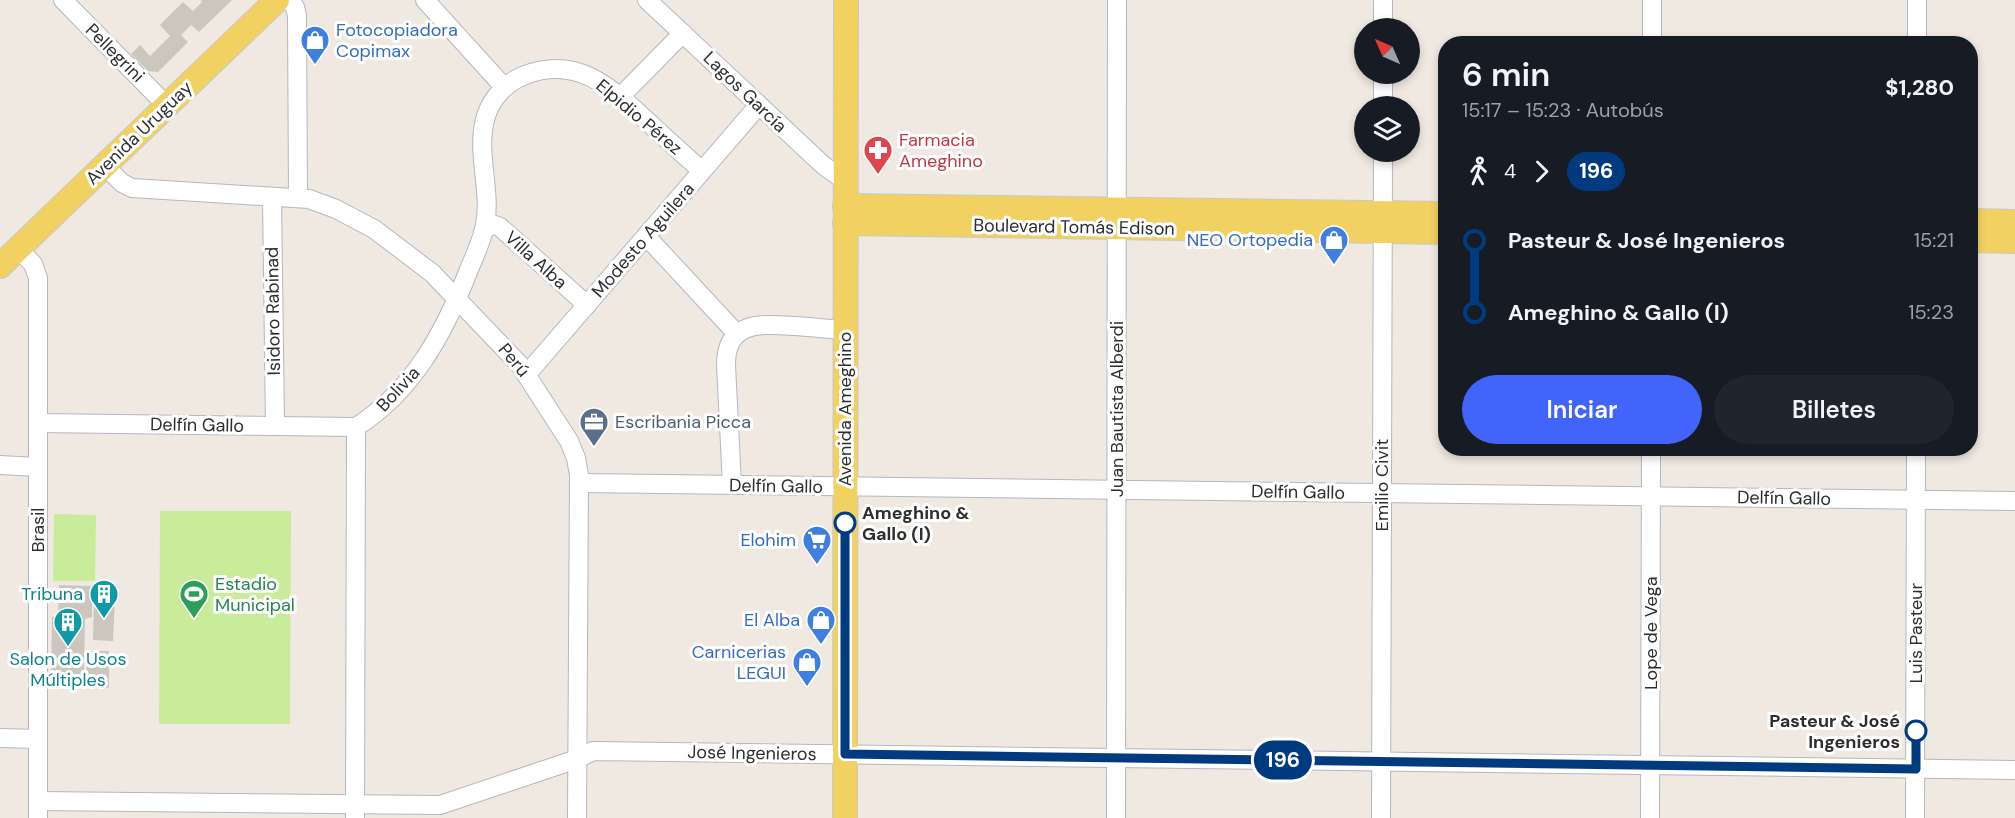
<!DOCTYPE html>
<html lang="es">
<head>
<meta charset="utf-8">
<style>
	body { margin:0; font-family:"DM Sans",sans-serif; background:#20242c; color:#f1f3f6; height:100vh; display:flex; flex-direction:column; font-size:22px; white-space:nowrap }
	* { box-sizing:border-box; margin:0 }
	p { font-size:20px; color:#9ea1a6 }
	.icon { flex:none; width:33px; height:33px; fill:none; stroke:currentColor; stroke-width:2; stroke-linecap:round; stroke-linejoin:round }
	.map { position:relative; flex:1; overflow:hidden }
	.details { position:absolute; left:1438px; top:36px; width:540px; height:420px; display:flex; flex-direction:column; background:#171b24; border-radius:24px; box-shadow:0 3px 9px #0003 }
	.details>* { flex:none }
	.badge { padding:0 12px; border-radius:20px; font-size:21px; line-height:39px }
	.needle { width:39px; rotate:315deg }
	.controls { position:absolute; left:1354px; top:18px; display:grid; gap:12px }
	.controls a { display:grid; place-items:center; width:66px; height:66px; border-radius:50%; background:#171b24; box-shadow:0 3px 9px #0003; font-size:30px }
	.map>.badge { position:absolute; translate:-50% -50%; box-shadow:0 0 0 3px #fff }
	.legs { display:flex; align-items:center; gap:9px; height:66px; padding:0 24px; font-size:20px }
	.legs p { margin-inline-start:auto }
	.overview { display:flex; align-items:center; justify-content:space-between; height:102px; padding:0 24px }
	h1 { font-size:33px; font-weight:600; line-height:45px }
	.button { display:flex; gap:12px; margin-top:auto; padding:12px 24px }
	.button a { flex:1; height:69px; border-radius:36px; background:#4264fb; color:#fff; font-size:24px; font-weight:600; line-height:69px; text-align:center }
	.button a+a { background:#20242c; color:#f1f3f6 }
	ul { padding:0 24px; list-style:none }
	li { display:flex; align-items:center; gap:21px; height:72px; font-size:22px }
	li i { display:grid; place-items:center; width:9px; height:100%; margin:0 8px; background:currentColor }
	li i::after { content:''; width:15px; height:15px; margin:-8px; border:4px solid; border-radius:50%; background:#171b24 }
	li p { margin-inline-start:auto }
	li:first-child i { background:linear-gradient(#0000 50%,currentColor 0) }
	li:last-child i { background:linear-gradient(currentColor 50%,#0000 0) }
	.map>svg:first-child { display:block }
	.pitch { fill:#c9ec9a }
	.building { fill:#cbc7bf }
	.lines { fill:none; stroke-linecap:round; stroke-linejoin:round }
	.minor-casing { stroke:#b4b7c1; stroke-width:20 }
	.major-casing { stroke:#c9c9c9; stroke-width:26 }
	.minor { stroke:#fff; stroke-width:18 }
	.major { stroke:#f2d163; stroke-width:24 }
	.line-1-casing { stroke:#fff; stroke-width:14 }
	.line-1 { stroke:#003b80; stroke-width:9 }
	.stop-1-dot { fill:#fff; stroke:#003b80; stroke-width:3 }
	.labels { text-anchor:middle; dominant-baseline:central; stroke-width:6; stroke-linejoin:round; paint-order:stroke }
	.shop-label { font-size:18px; fill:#366cbe; stroke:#fff; text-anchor:end }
	.street-label { font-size:18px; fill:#2e2e2e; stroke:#fff }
	.health-label { font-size:18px; fill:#be3a42; stroke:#fff; text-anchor:start }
	.service-label { font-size:18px; fill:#4e5e75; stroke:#fff; text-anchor:start }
	.stop-label { font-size:18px; font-weight:bold; fill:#2e2e2e; stroke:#fff; text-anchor:start }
	.leisure-label { font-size:18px; fill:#27864d; stroke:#fff; text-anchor:start }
	.culture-label { font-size:18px; fill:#0d838f; stroke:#fff; text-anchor:end }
</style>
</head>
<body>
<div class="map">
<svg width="2015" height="818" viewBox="0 0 2015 818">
	<rect width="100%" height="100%" fill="#efe9e1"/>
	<!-- pitch -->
	<g class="pitch">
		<polygon points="160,511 291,511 290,724 159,724"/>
		<polygon points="54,514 96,515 95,581 53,581"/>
	</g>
	<!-- building -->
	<g class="building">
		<polygon points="201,0 232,0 199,32 191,25 181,35 188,42 158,72 148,71 131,54 140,45 150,56 170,36 160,25 183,2 193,11 202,2"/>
		<polygon points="59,585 92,586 92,617 85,619 84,675 51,675 52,617 58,617"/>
		<polygon points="94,596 115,597 113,641 93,640"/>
		<polygon points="87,651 109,651 109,688 86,688"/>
	</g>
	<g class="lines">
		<!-- minor casing -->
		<g class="minor-casing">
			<g id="minor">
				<polyline points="63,0 167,106"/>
				<polyline points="289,0 295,7 297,16 298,198"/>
				<polyline points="425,0 504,87"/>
				<polyline points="647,0 823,165 845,181"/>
				<polyline points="1383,28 1383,0"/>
				<polyline points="1652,44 1652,0"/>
				<polyline points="1917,44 1917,0"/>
				<polyline points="620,97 683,33"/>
				<polyline points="1383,106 1383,74"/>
				<polyline points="105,166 122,183 132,188 309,199 336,209 374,229 432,273 520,365 569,441 576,458 579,475 577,818"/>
				<polyline points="272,197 275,426"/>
				<polyline points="484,230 492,224 500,227 587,305"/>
				<polyline points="646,236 737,334"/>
				<polyline points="19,249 33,264 38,278 38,818"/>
				<polyline points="527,374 759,105"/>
				<polyline points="38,423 356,427"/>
				<path d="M356 427C413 391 444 333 468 272 474 257 482 241 485 225 492 190 475 151 486 116 492 97 507 82 525 75 577 55 610 87 645 119 664 137 683 154 702 171"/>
				<polyline points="0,465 38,467"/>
				<polyline points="580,483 2015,501"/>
				<path d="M732 485 726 365C726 320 762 324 794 326 811 327 828 329 845 330"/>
				<polyline points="0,738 38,739"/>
				<polyline points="38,801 440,805 577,759 593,751 2015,770"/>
				<polyline points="355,818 356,427"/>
				<polyline points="1116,818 1117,0"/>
				<polyline points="1381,818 1383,152"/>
				<polyline points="1650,818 1651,448"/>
				<polyline points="1915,818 1916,448"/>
			</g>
		</g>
		<!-- major casing -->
		<g class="major-casing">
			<g id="major">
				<polyline points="845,206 1446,214"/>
				<polyline points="1971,221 2015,222"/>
				<polyline points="845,223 1446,232"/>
				<polyline points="1971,240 2015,241"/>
				<polyline points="0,266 277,0"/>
				<polyline points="845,818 846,0"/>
			</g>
		</g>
		<!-- minor -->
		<use href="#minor" class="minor"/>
		<!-- major -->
		<use href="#major" class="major"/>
	</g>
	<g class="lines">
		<!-- line-1 casing -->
		<g class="line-1-casing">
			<polyline id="line-1" points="845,523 845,754 1916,769 1916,731"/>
		</g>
		<!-- line-1 -->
		<use href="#line-1" class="line-1"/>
	</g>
	<!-- icons -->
	<defs>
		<g id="shop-pin" transform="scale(1.5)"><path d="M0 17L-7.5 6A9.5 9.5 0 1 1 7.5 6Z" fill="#3f7fe0" stroke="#fff"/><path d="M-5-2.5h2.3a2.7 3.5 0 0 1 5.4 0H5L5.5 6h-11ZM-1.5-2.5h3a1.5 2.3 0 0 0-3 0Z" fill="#fff"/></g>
		<g id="pharmacy-pin" transform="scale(1.5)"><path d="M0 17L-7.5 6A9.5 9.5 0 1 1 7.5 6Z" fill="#e0444e" stroke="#fff"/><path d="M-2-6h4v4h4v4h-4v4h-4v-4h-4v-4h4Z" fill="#fff"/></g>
		<g id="office-pin" transform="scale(1.5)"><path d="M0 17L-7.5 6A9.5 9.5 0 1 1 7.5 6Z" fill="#5c6f8a" stroke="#fff"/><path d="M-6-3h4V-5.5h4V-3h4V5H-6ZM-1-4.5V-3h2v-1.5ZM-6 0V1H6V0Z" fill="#fff"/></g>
		<g id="supermarket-pin" transform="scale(1.5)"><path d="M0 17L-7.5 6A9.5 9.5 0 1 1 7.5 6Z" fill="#3f7fe0" stroke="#fff"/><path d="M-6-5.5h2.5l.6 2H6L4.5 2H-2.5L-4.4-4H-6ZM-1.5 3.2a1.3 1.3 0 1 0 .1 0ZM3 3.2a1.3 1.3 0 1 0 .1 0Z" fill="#fff"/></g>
		<g id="building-pin" transform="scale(1.5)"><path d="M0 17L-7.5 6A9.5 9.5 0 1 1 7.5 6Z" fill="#0f9aa8" stroke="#fff"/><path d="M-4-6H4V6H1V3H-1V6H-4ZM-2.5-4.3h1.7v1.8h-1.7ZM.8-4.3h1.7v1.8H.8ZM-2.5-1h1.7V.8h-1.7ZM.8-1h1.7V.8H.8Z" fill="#fff"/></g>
		<g id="stadium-pin" transform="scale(1.5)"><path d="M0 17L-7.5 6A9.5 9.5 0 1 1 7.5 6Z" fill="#2e9e5b" stroke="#fff"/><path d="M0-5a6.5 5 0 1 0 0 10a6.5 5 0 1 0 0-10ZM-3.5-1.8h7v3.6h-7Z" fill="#fff"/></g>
	</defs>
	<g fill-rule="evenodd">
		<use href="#shop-pin" x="315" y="40"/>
		<use href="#pharmacy-pin" x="878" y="150"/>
		<use href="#shop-pin" x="1334" y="240"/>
		<use href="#office-pin" x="594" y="422"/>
		<use href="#supermarket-pin" x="817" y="540"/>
		<use href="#building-pin" x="104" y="594"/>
		<use href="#stadium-pin" x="194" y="594"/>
		<use href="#shop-pin" x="821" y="620"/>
		<use href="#building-pin" x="68" y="622"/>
		<use href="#shop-pin" x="807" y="662"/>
	</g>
	<!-- markers -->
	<g class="stop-1-dot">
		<circle cx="845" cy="523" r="10"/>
		<circle cx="1916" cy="731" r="10"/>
	</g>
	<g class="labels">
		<!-- shop labels -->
		<g class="shop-label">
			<text x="336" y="30" text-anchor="start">Fotocopiadora<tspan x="336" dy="21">Copimax</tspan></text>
			<text x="1313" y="240">NEO Ortopedia</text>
			<text x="796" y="540">Elohim</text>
			<text x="800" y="620">El Alba</text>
			<text x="786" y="652">Carnicerias<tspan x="786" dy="21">LEGUI</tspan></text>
		</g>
		<!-- street labels -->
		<g class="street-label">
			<text transform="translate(115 53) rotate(45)">Pellegrini</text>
			<text transform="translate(745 92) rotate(44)">Lagos García</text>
			<text transform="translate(639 117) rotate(40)">Elpidio Pérez</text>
			<text transform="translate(139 133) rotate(-44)">Avenida Uruguay</text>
			<text transform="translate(1074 227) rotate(1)">Boulevard Tomás Edison</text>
			<text transform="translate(643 240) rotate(-49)">Modesto Aguilera</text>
			<text transform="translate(536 260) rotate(42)">Villa Alba</text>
			<text transform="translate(273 311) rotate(-91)">Isidoro Rabinad</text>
			<text transform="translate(514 360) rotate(50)">Perú</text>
			<text transform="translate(398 389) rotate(-47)">Bolivia</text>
			<text transform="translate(845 409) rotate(-90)">Avenida Ameghino</text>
			<text transform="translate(1117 409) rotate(-90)">Juan Bautista Alberdi</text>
			<text transform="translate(197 425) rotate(1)">Delfín Gallo</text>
			<text transform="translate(1382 485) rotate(-90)">Emilio Civit</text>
			<text transform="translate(776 486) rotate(1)">Delfín Gallo</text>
			<text transform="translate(1298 492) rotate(1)">Delfín Gallo</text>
			<text transform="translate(1784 498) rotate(1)">Delfín Gallo</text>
			<text transform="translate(38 530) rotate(-90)">Brasil</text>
			<text transform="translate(1651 633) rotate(-90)">Lope de Vega</text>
			<text transform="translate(1916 633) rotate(-90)">Luis Pasteur</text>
			<text transform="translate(752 753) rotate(1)">José Ingenieros</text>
		</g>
		<!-- health labels -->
		<g class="health-label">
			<text x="899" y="140">Farmacia<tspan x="899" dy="21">Ameghino</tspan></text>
		</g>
		<!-- service labels -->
		<g class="service-label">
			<text x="615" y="422">Escribania Picca</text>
		</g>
		<!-- stop labels -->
		<g class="stop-label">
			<text x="862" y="513">Ameghino &amp;<tspan x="862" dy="21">Gallo (I)</tspan></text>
			<text x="1900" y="721" text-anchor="end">Pasteur &amp; José<tspan x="1900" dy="21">Ingenieros</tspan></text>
		</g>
		<!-- leisure labels -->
		<g class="leisure-label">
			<text x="215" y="584">Estadio<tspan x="215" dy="21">Municipal</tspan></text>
		</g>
		<!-- culture labels -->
		<g class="culture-label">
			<text x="83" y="594">Tribuna</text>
			<text x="68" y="659" text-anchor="middle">Salon de Usos<tspan x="68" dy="21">Múltiples</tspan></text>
		</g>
	</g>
</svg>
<div class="controls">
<a><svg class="needle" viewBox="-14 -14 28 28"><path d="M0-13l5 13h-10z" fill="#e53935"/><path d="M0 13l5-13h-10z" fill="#9ea1a6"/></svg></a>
<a><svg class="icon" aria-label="layers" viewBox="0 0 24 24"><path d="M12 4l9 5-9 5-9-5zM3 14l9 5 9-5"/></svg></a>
</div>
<b class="badge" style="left:1283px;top:760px;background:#003b80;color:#fff">196</b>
<section class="details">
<div class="overview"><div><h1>6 min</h1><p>15:17 – 15:23 · Autobús</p></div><b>$1,280</b></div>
<div class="legs"><svg class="icon" aria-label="walk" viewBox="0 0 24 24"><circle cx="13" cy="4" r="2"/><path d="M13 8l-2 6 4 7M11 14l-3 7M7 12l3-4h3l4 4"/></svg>4<svg class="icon" aria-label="forward" viewBox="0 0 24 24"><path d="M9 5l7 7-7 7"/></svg><b class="badge" style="background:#003b80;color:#fff">196</b></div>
<ul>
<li><i style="color:#003b80"></i><b>Pasteur &amp; José Ingenieros</b><p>15:21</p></li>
<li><i style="color:#003b80"></i><b>Ameghino &amp; Gallo (I)</b><p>15:23</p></li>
</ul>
<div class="button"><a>Iniciar</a><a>Billetes</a></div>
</section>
</div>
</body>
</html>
